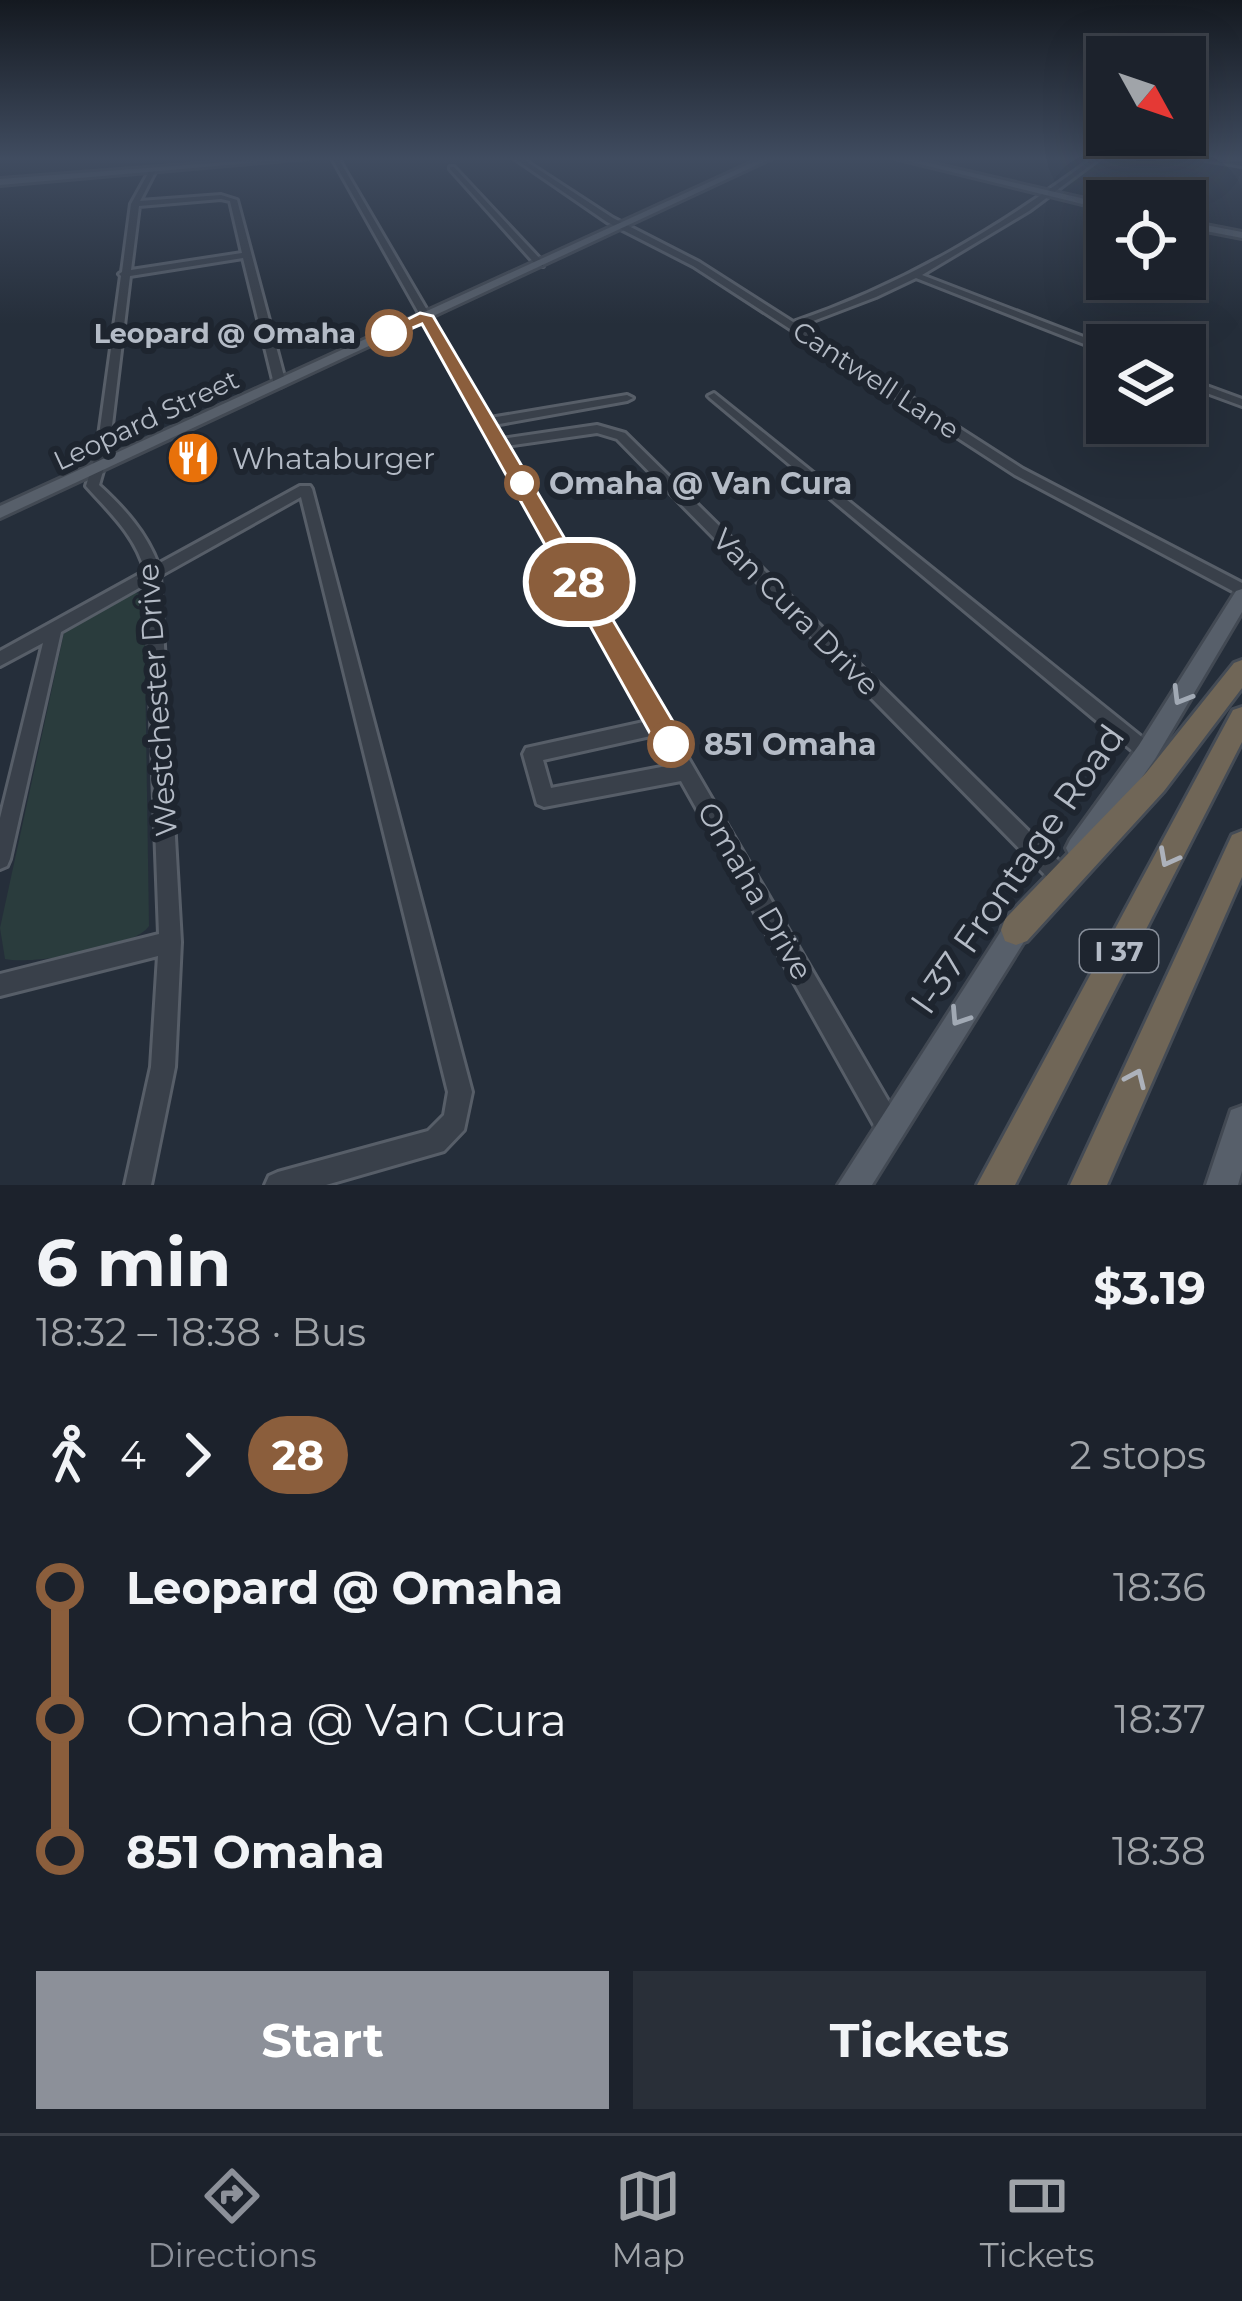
<!DOCTYPE html>
<html lang="en">
<head>
<meta charset="utf-8">
<style>
	body { margin:0; font-family:Montserrat,sans-serif; background:#292f38; color:#f1f3f6; height:100vh; display:flex; flex-direction:column; font-size:45px; white-space:nowrap }
	* { box-sizing:border-box; margin:0 }
	p { font-size:39px; color:#a0a4a9 }
	.icon { flex:none; width:66px; height:66px; fill:none; stroke:currentColor; stroke-width:2; stroke-linecap:round; stroke-linejoin:round }
	.map { position:relative; height:1185px; overflow:hidden }
	.details { display:flex; flex-direction:column; background:#1c222c; flex:1 }
	.details>* { flex:none }
	.badge { padding:0 24px; border-radius:39px; font-size:42px; line-height:78px }
	.needle { width:78px; rotate:130deg }
	.fabs { position:absolute; left:1086px; top:36px; display:grid; gap:24px }
	.fabs a { display:grid; place-items:center; width:120px; height:120px; border-radius:0px; background:#1c222c; box-shadow:0 12px 48px #0002,0 0 0 3px #3a3f48; font-size:60px }
	.map>.badge { position:absolute; translate:-50% -50%; box-shadow:0 0 0 6px #fff }
	.legs { display:flex; align-items:center; gap:18px; height:132px; padding:0 36px; font-size:39px }
	.legs p { margin-inline-start:auto }
	.summary { display:flex; align-items:center; justify-content:space-between; height:204px; padding:0 36px }
	h1 { font-size:66px; font-weight:700; line-height:90px }
	.button { display:flex; gap:24px; margin-top:auto; padding:24px 36px }
	.button a { flex:1; height:138px; border-radius:0px; background:#8c9099; color:#fff; font-size:48px; font-weight:700; line-height:138px; text-align:center }
	.button a+a { background:#292f38; color:#f1f3f6 }
	ul { padding:0 36px; list-style:none }
	li { display:flex; align-items:center; gap:42px; height:132px; font-size:45px }
	li i { display:grid; place-items:center; width:18px; height:100%; margin:0 15px; background:currentColor }
	li i::after { content:''; width:30px; height:30px; margin:-15px; border:9px solid; border-radius:50%; background:#1c222c }
	li p { margin-inline-start:auto }
	li:first-child i { background:linear-gradient(#0000 50%,currentColor 0) }
	li:last-child i { background:linear-gradient(currentColor 50%,#0000 0) }
	.tabs { display:flex; justify-content:space-around; align-items:center; height:168px; border-top:3px solid #3a3f48; background:#1c222c; font-size:33px; color:#a0a4a9 }
	.tabs a { display:grid; justify-items:center; gap:6px }
	.tabs .current { color:#8c9099 }
	.map>svg:first-child { display:block }
	.green { fill:#2a3c3d }
	.lines { fill:none; stroke-linecap:round; stroke-linejoin:round }
	.minor-casing { stroke:#575e68; stroke-width:6 }
	.major-casing { stroke:#424953; stroke-width:6 }
	.highway-casing { stroke:#444b55; stroke-width:6 }
	.minor { fill:#39404a; fill-rule:evenodd }
	.major { fill:#575f6a; fill-rule:evenodd }
	.highway { fill:#706657; fill-rule:evenodd }
	.oneway { stroke:#a1a9b4 }
	.oneway2 { stroke:#adb2bb }
	.line-1 { fill:#8b5e3c; stroke:#fff; stroke-width:3 }
	.stop-1-dot { fill:#fff; stroke:#8b5e3c; stroke-width:6 }
	.labels { text-anchor:middle; dominant-baseline:central; stroke-width:12; stroke-linejoin:round; paint-order:stroke }
	.far-stop-label { font-size:27px; font-weight:bold; fill:#b4bbc6; stroke:#1e252f; text-anchor:end }
	.far-street-label { font-size:27px; fill:#b4bbc6; stroke:#1e252f }
	.shield { fill:#1e252f; stroke:#878e99; stroke-width:3 }
	.shield-label { font-size:27px; font-weight:bold; fill:#b4bbc6 }
	.poi-label { font-size:30px; fill:#b4bbc6; stroke:#1e252f; text-anchor:start }
	.stop-label { font-size:30px; font-weight:bold; fill:#b4bbc6; stroke:#1e252f; text-anchor:start }
	.street-label { font-size:30px; fill:#b4bbc6; stroke:#1e252f }
	.near-street-label { font-size:36px; fill:#b4bbc6; stroke:#1e252f }
</style>
</head>
<body>
<div class="map">
<svg width="1242" height="1185" viewBox="0 0 1242 1185">
	<rect width="100%" height="100%" fill="#252e3a"/>
	<!-- green -->
	<path class="green" d="M132 592 144 595 149 926C133 949 32 965 5 959L0 928 64 633Z"/>
	<g class="lines">
		<!-- minor casing -->
		<g class="minor-casing">
			<g id="minor">
				<path d="M332 158H338L490 418 627 395 633 398 627 401 494 425 502 439 597 425 625 433 1066 868 1069 875 1066 882 1059 885 1052 882 617 439 597 433 506 446 897 1116 901 1125 897 1134 888 1138 879 1134 681 781 544 807 537 804 523 754 526 748 648 721ZM655 735 672 765 551 788 543 760Z"/>
				<path d="M514 158H521L613 218 699 262 793 322C903 285 1000 227 1093 158H1100L1029 211 922 275 1107 346V353L916 278 876 297 800 326 1023 469 1242 583V596L1015 475 693 266 607 222Z"/>
				<polygon points="1202,158 1242,162 1242,166 1205,160"/>
				<polygon points="450,167 454,167 543,262 543,266 537,266 450,169"/>
				<path d="M153 168 156 170 140 201 221 195 237 200 286 384 280 387 274 384 243 258 130 276 109 450 99 485C124 508 146 532 158 564L300 486H310L312 489 472 1092 464 1130 444 1151 326 1185H265L269 1176 278 1172 428 1131 444 1115 448 1092 301 497 160 576 181 942 175 1067 151 1185H125L151 1067 158 956 0 996V974L159 934 146 584 61 632 10 859 7 866 0 869V818L43 643 0 666V651L145 571C135 535 110 513 86 486L97 450 121 276 119 274 122 272 131 204 150 170ZM221 199 230 201 242 253 131 270 139 206Z"/>
				<polygon points="1185,378 1242,399 1242,406 1185,385"/>
				<polygon points="714,393 1153,746 1156,752 1153,758 1147,760 1141,758 710,398 708,396"/>
			</g>
		</g>
		<!-- major casing -->
		<g class="major-casing">
			<g id="major">
				<polygon points="278,158 308,158 0,185 0,179"/>
				<polygon points="762,158 772,158 0,518 0,506"/>
				<polygon points="895,158 908,158 1107,204 1107,210"/>
				<polygon points="1185,221 1242,232 1242,238 1185,227"/>
				<polygon points="1242,589 1242,612 1155,759 1086,856 1078,860 1070,856 1066,848 1070,840 1139,745 1236,591"/>
				<polygon points="1021,910 1030,914 1034,923 1030,932 872,1185 838,1185 1012,914"/>
				<polygon points="1242,1106 1242,1171 1238,1185 1206,1185 1231,1110"/>
			</g>
		</g>
		<!-- highway casing -->
		<g class="highway-casing">
			<g id="highway">
				<polygon points="1242,660 1242,688 1164,791 1027,941 1016,945 1005,941 1001,930 1005,919 1146,773 1234,663"/>
				<polygon points="1242,707 1242,742 1015,1185 977,1185 1233,710"/>
				<polygon points="1242,831 1242,877 1107,1185 1070,1185 1232,835"/>
			</g>
		</g>
		<!-- minor -->
		<use href="#minor" class="minor"/>
		<!-- major -->
		<use href="#major" class="major"/>
		<!-- highway -->
		<use href="#highway" class="highway"/>
	</g>
	<!-- one-way arrows -->
	<defs><path id="oneway-chevron" d="M-2-3.5L2.5 0L-2 3.5" fill="none" stroke-width="1.6" stroke-linecap="round" stroke-linejoin="round" transform="scale(3)"/></defs>
	<g class="oneway">
		<use href="#oneway-chevron" transform="translate(1181 696) rotate(121)"/>
		<use href="#oneway-chevron" transform="translate(959 1017) rotate(123)"/>
	</g>
	<g class="oneway2">
		<use href="#oneway-chevron" transform="translate(1168 858) rotate(118)"/>
		<use href="#oneway-chevron" transform="translate(1136 1078) rotate(-66)"/>
	</g>
	<!-- sky -->
	<linearGradient id="sky" x2="0" y2="1"><stop stop-color="#141920"/><stop offset="0.49" stop-color="#404c60"/><stop offset="1" stop-color="#404c60" stop-opacity="0"/></linearGradient>
	<rect width="1242" height="324" fill="url(#sky)"/>
	<!-- line-1 -->
	<polygon class="line-1" points="420,313 433,316 681,735 685,744 681,753 671,756 661,753 422,324 389,338 381,333"/>
	<!-- icons -->
	<defs>
		<g id="restaurant-disc" transform="scale(2.7)"><circle r="9.5" fill="#e8710a" stroke="#1e252f"/><path d="M-5-6h1v4h1v-4h1v4h1v-4h1v5L-1.5 .5V6h-2V.5L-5-1ZM5-6V6H3V1.5H1.5Q1.5-4 5-6Z" fill="#fff"/></g>
	</defs>
	<g fill-rule="evenodd">
		<use href="#restaurant-disc" x="193" y="458"/>
	</g>
	<!-- markers -->
	<g class="stop-1-dot">
		<circle cx="389" cy="333" r="21"/>
		<circle cx="522" cy="483" r="15"/>
		<circle cx="671" cy="744" r="21"/>
	</g>
	<g class="labels">
		<!-- far-stop labels -->
		<g class="far-stop-label">
			<text x="356" y="333">Leopard @ Omaha</text>
		</g>
		<!-- far-street labels -->
		<g class="far-street-label">
			<text transform="translate(876 380) rotate(33)">Cantwell Lane</text>
			<text transform="translate(146 420) rotate(-25)">Leopard Street</text>
		</g>
		<!-- shield labels -->
		<rect class="shield" x="1080" y="930" width="78" height="42" rx="9"/>
		<g class="shield-label">
			<text x="1119" y="951">I 37</text>
		</g>
		<!-- poi labels -->
		<g class="poi-label">
			<text x="232" y="458">Whataburger</text>
		</g>
		<!-- stop labels -->
		<g class="stop-label">
			<text x="549" y="483">Omaha @ Van Cura</text>
			<text x="704" y="744">851 Omaha</text>
		</g>
		<!-- street labels -->
		<g class="street-label">
			<text transform="translate(796 612) rotate(45)">Van Cura Drive</text>
			<text transform="translate(157 700) rotate(-94)">Westchester Drive</text>
			<text transform="translate(755 891) rotate(60)">Omaha Drive</text>
		</g>
		<!-- near-street labels -->
		<g class="near-street-label">
			<text transform="translate(1017 869) rotate(-55)">I-37 Frontage Road</text>
		</g>
	</g>
</svg>
<div class="fabs">
<a><svg class="needle" viewBox="-14 -14 28 28"><path d="M0-13l5 13h-10z" fill="#e53935"/><path d="M0 13l5-13h-10z" fill="#a0a4a9"/></svg></a>
<a><svg class="icon" aria-label="locate" viewBox="0 0 24 24"><circle cx="12" cy="12" r="6"/><path d="M12 2v4M12 18v4M2 12h4M18 12h4"/></svg></a>
<a><svg class="icon" aria-label="layers" viewBox="0 0 24 24"><path d="M12 4l9 5-9 5-9-5zM3 14l9 5 9-5"/></svg></a>
</div>
<b class="badge" style="left:579px;top:582px;background:#8b5e3c;color:#fff">28</b>
</div>
<section class="details">
<div class="summary"><div><h1>6 min</h1><p>18:32 – 18:38 · Bus</p></div><b>$3.19</b></div>
<div class="legs"><svg class="icon" aria-label="walk" viewBox="0 0 24 24"><circle cx="13" cy="4" r="2"/><path d="M13 8l-2 6 4 7M11 14l-3 7M7 12l3-4h3l4 4"/></svg>4<svg class="icon" aria-label="forward" viewBox="0 0 24 24"><path d="M9 5l7 7-7 7"/></svg><b class="badge" style="background:#8b5e3c;color:#fff">28</b><p>2 stops</p></div>
<ul>
<li><i style="color:#8b5e3c"></i><b>Leopard @ Omaha</b><p>18:36</p></li>
<li><i style="color:#8b5e3c"></i><span>Omaha @ Van Cura</span><p>18:37</p></li>
<li><i style="color:#8b5e3c"></i><b>851 Omaha</b><p>18:38</p></li>
</ul>
<div class="button"><a>Start</a><a>Tickets</a></div>
</section>
<nav class="tabs">
<a class="current"><svg class="icon" aria-label="directions" viewBox="0 0 24 24"><path d="M12 3l9 9-9 9-9-9zM9 14v-3h6M13 9l2 2-2 2"/></svg>Directions</a>
<a><svg class="icon" aria-label="map" viewBox="0 0 24 24"><path d="M3 6l6-2 6 2 6-2v14l-6 2-6-2-6 2zM9 4v14M15 6v14"/></svg>Map</a>
<a><svg class="icon" aria-label="tickets" viewBox="0 0 24 24"><path d="M3 7h18v10H3zM15 7v10"/></svg>Tickets</a>
</nav>
</body>
</html>
